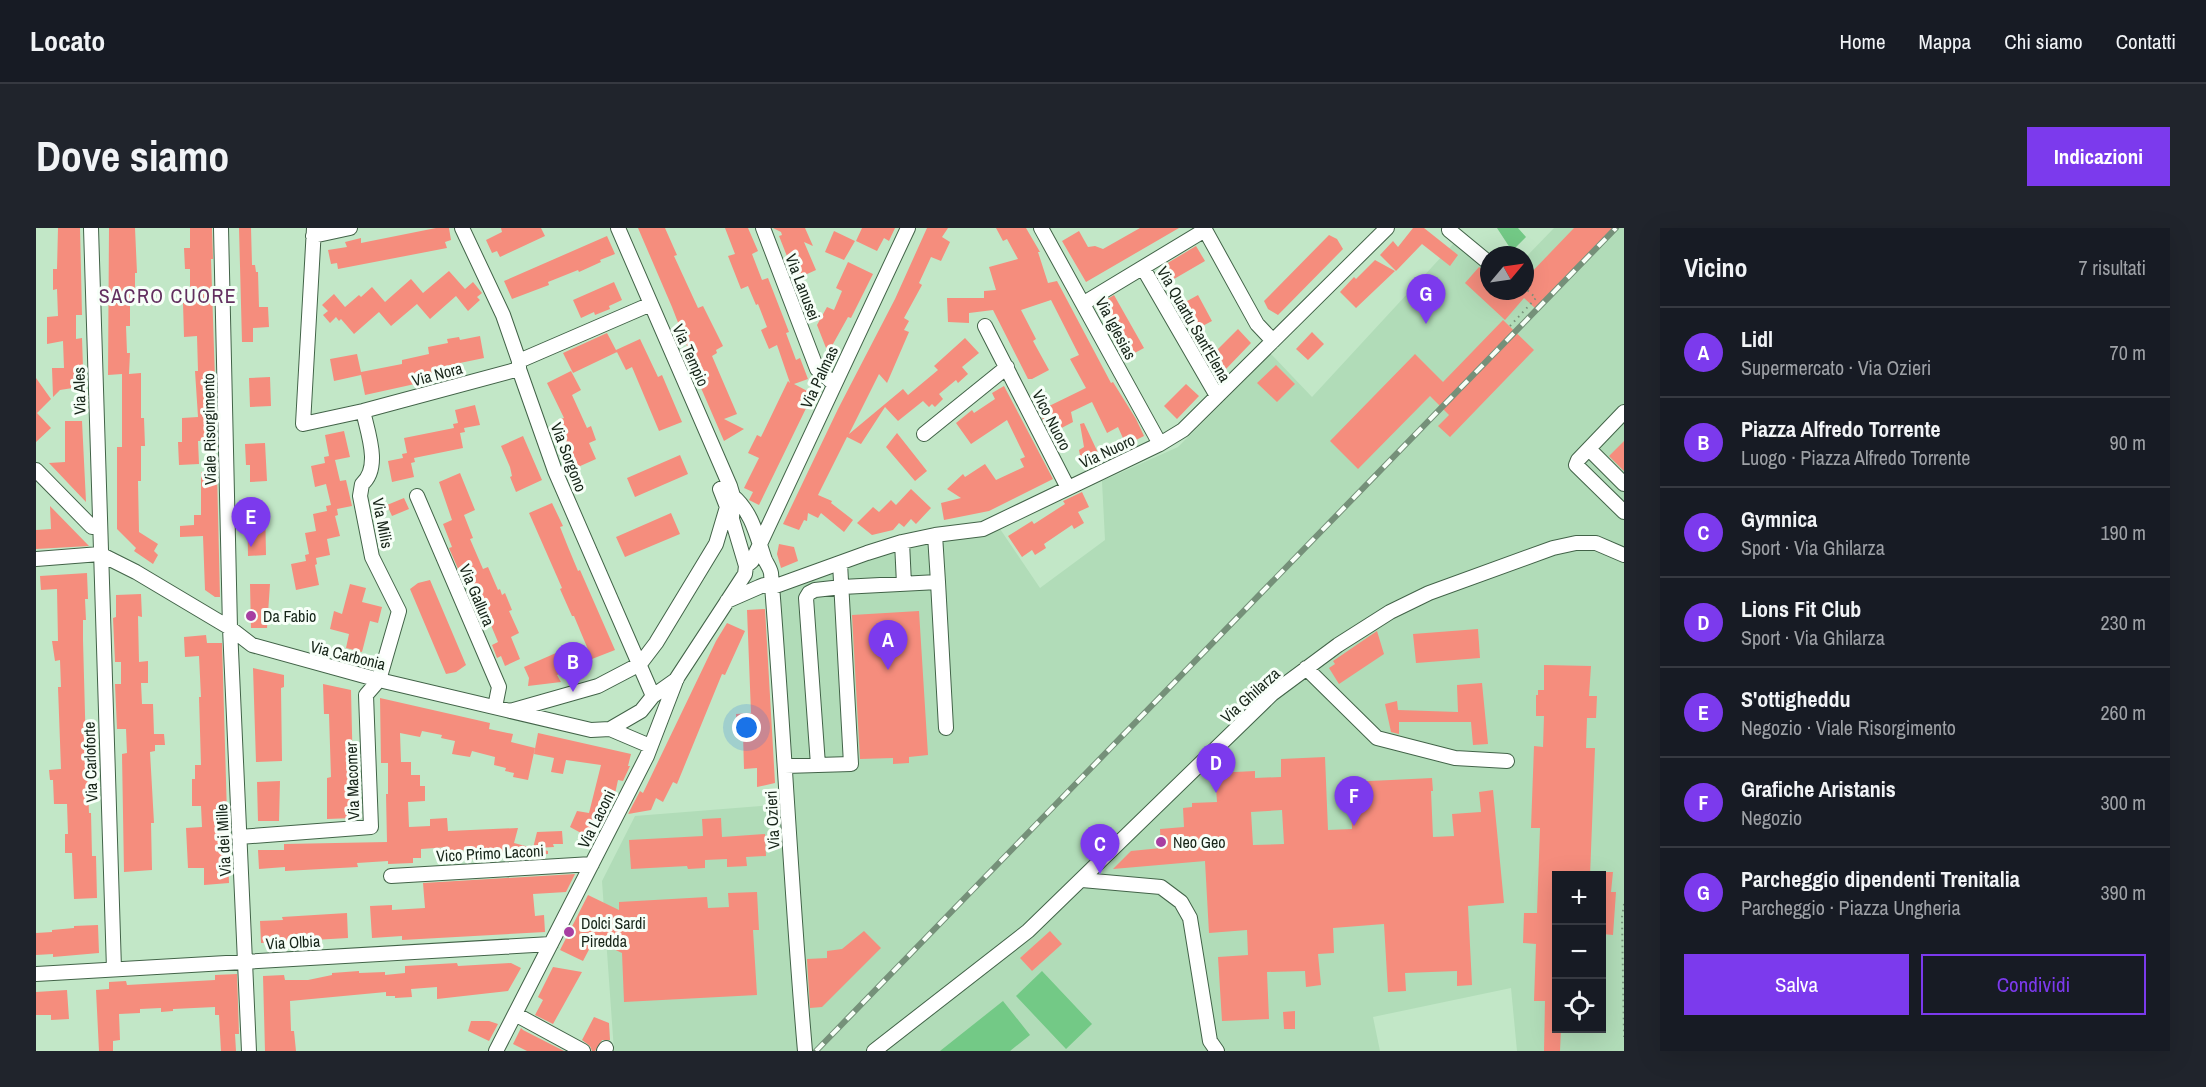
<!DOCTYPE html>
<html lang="it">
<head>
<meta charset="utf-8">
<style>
  :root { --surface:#171b24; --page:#20242c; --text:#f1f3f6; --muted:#9ea1a6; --line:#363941; --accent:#7c3aed }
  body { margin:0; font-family:"Archivo Narrow",sans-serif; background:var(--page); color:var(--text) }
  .controls { position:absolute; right:18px; bottom:18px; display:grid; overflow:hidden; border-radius:0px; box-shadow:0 6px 24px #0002 }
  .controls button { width:54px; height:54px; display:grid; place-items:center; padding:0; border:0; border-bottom:2px solid var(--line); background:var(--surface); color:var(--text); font:30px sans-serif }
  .compass { position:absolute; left:1444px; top:18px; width:54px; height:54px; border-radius:50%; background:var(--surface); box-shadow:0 6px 24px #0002; rotate:61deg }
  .you { position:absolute; left:711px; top:500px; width:21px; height:21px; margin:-15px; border:4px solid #fff; border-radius:50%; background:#1a73e8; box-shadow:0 0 0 9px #1a73e833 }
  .badge { display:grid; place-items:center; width:39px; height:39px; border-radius:50%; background:var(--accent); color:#fff; font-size:20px; font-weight:700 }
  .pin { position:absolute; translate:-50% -50px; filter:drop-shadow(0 2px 3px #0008) }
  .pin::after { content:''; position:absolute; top:32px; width:21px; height:18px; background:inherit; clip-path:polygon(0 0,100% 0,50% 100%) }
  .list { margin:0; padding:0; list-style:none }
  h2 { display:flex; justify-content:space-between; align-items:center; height:78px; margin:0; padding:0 24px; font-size:26px }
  h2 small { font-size:20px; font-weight:400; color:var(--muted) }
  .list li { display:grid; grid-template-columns:39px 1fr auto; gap:18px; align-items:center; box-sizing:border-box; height:90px; padding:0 24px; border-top:2px solid var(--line) }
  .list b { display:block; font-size:22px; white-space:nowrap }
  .list p { margin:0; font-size:20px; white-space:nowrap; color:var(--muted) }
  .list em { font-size:20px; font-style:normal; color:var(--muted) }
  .actions { display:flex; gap:12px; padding:18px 24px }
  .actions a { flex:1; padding:14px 0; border:2px solid var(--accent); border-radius:0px; text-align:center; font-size:21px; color:var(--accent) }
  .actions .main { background:var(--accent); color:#fff }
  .icon { flex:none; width:33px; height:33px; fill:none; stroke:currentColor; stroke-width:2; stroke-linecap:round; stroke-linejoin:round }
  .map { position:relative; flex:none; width:1588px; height:823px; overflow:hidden; border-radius:0px }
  header { display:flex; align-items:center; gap:36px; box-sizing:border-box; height:84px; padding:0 30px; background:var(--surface); border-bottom:2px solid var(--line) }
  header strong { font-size:28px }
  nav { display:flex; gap:33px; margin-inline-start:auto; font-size:21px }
  .intro { display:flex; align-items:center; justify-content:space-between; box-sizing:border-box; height:144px; padding:0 36px }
  h1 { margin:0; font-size:42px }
  .button { padding:15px 27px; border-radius:0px; background:var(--accent); color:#fff; font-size:21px; font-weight:700 }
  main { display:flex; gap:36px; padding:0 36px }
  aside { flex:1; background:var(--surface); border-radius:0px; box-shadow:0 6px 24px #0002 }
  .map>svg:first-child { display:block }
</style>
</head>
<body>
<header>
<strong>Locato</strong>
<nav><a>Home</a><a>Mappa</a><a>Chi siamo</a><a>Contatti</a></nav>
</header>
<div class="intro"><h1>Dove siamo</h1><a class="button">Indicazioni</a></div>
<main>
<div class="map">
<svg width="1588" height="823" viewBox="0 0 1588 823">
  <rect width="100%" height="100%" fill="#c2e7c7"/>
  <path fill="#b1dcb8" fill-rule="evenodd" d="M1518,0H1588V823H1481L1475,760L1337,789L1344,823H777L774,814L763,823H578L566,653L599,588L751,576L737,359L804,335L960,295L1004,360L1069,312L1066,253L1142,219L1235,126L1276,169L1420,13L1453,40V63H1489V30ZM1520,648H1566V800H1520Z"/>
  <path fill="#73c986" d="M1461,0H1482L1490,9L1476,23Z
    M1006,743L1056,796L1030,821L980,768Z
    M967,773L994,807L974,823H904Z"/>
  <path fill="#f58d7d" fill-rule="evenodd" d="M22,0H44L46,87H40V111L46,110L47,140H43V159L24,162L17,169L16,140H28L27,113L11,116V89L22,88L21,61L17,62V41H21Z
    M73,0H99L101,45H99V76H94V98H90L91,125H94L93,146L105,145V190H108L109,218H105V253H102L103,304L122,316L118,323L122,327L117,336L98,323L100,320L81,301V219H86V146L72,147Z
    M154,0H176L177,31H175L181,212L162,213L163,236L143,237L142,214H146V190L162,189L159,143H162L161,108L148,109L147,75H152V63H154V41H149L148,20H154Z
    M203,0H215L216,37H219L220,44H222L223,79H232L233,99L217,100V114H206Z
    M400,0H413L415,12L409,14L411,20L302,41L301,35L295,36L292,22L311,19L309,14L325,10V15Z
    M465,0H505L509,8L464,29L461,23L456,25L450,12L466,4Z
    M602,0H629L641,27L638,28L662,80L667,78L687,118L680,122L681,125L676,128L701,186L688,191L708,201L688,213L655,137L658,136L636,79Z
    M689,0H712L722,23L716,26L726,52L732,50L753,104L750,105L760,132L764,130L772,151L758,156L777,166L723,277L713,272L717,264L708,260L723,230L712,225L721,207L725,209L752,153L754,155L741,117L733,121L725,102L731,99L722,76L720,77L712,58L705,61L692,28L699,26Z
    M737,0H769L777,18L768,14L780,42L760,51L743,8L746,7L745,4Z
    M826,0H859L853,13L848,10L841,23L820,13Z
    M891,0H912L906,9L914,14L905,33L895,29L883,55L886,57L868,90L873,93L868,102L873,104L851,155L843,146L813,206L867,161L872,167L902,142L898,138L929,110L943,125L926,139L932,146L922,155L920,152L903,166L907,171L899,179L896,176L893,179L887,173L862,193L849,179L825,216L811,209L782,267L796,273L795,275L817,292L808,304L785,285L782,290L772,285L771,293L768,292L763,302L747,296L802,181L859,71Z
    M960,0H990L1004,24H1002L1012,55L1021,53L1075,155L1077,154L1100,191L1108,208L1090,217L1082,199L1071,205L1056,174L1035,184L1037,194L1014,206L1006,190L1012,187L1009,180L1050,160L1034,131L1043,127L1015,72L985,82L1000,111L997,113L1013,142L996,151H992L957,82L933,85V95L912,94L911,70H948V63L960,62L953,39L982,31L971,11L967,13Z
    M1104,0H1143L1050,54L1026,13L1043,3L1052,19L1059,18L1067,21Z
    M1377,0H1388L1422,27L1414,38L1386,16L1360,43L1344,27L1357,13L1362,19Z
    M1538,0H1578L1500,81L1488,70L1469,92L1429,55L1443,39L1453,46V63H1489V51Z
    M798,3L819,13L808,32L789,24Z
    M1293,7L1301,11L1307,21L1242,87L1232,81L1228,73Z
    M571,8L579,26L564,32L565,34L543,44L542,42L512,54L513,57L476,71L468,53Z
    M1160,18L1169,33L1138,51L1130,36Z
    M1339,32L1359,43L1320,80L1304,64L1318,49L1320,51Z
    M812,34L837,46L815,90L812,89L792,125L781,97L791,79L798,82L806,63L800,60Z
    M413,43L429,61L437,54L446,65L441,69L444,72L432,83L420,68L394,91L381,76L355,98L343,84L318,106L305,91L303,93L300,89L294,95L287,87L292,83L286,77L298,66L309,79L323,67L325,69L336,59L349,74L375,51L387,65Z
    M578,54L586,72L573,78L574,81L559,87L558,84L545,90L537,72Z
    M1078,67L1108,120L1093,128L1063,76Z
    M1162,67L1176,93L1159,102L1144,77Z
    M1467,92L1498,122L1414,209L1402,198L1413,187L1394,168L1322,241L1294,213L1379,126L1407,154Z
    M1202,101L1215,115L1190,141L1176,127Z
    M1276,104L1288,116L1272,132L1260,121Z
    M571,105L581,124L537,145L527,125Z
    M444,108L448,130L395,141L397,152L329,167L325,147L298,153L294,131L321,126L325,144L366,136V132L393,126L392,119L412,115L411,111L423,109L424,112Z
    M604,111L622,149L626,147L646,194L623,203L596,139L590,142L580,122Z
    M1240,137L1259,156L1241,174L1221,155Z
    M535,143L545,162L536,167L551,200L555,198L560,212L553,215L560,231L542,239L521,192L528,190L511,155Z
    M234,149L235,178L214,179L213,150Z
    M0,150L15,171L1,185L15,200L0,214Z
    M1150,156L1163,168L1141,191L1128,178Z
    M968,158L1017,251L953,283L908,292L905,275L925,270L911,261L927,246L929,249L949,236L960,252L988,239L984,231L989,229L971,192L935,216L920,195L936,182L938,185L959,171L956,165Z
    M439,177L444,197L428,200L429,204L424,205L427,220L378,230L379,234L375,235L378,249L356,254L352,233L367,230L366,226L371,225L368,210L418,200L417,196L422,195L419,182Z
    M29,193H46L50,274L13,235L29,234Z
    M1048,195L1064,229L1046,238L1043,222L1048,219L1044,196Z
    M308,203L314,229L299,232L304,253L310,252L316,278L301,281L302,287L299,288L304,308L291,311L294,327L280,330L281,336L279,337L283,357L260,362L255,336L270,333L269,327L273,326L269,305L280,303L277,286L291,283L290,278L295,277L290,256L279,259L275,238L289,235L288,229L293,228L289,207Z
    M861,205L891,243L879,253L850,219Z
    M487,208L506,252L480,264L474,249L476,248L474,239L465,218Z
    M1588,213V243L1573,228Z
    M229,215L231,253L214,254V237H210L209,216Z
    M644,227L652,246L599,269L591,250Z
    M165,244H181L184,369H179L169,362L167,308L144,309V298L158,297V287H165Z
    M424,245L439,282L428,287L437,310L434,311L447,341L452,339L462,362L464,361L466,367L469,365L476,382L473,383L483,405L475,409L484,431L469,438L465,428L461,430L456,417L462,414L434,347L426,350L413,320L416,319L407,296L416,292L403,254Z
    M875,261L895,280L880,296L875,291L868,299L863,295L857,302L836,307L821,295L837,279L843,284L855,272L860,277Z
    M1046,264L1053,279L1042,284L1048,295L1038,301L1036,297L1008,316L1010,320L999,327L996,322L986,329L972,308L996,293L998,296L1029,276L1027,273Z
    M368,270L373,281L356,288L351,277Z
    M211,275H229L230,327L212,328Z
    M516,275L527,298L524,299L532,319L542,343L544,342L579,422L556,431L538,388H536L524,361L526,360L493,285Z
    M14,278L53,318L0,321V302L15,301Z
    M635,285L644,306L589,329L580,309Z
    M743,316L758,319L762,333L745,340L741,326Z
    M51,345L52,371H49L50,392H47V412L50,523L54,522V539H51L53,585H55L56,628H60L61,670L38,671L36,625H29V606H32L31,576H18L17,552H14L13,542L25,541L22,459H25L24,432L19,433L16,413H22L21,361L5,362L4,348Z
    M394,352L430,437L420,444L410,446L374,361L382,355Z
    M214,356H234L231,400H215Z
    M314,356L330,360L326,374L346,379L342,395L334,393L326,424L310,420L313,406L294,401L298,383L306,386Z
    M105,366L106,389L102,388L103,434L112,433V455H105L106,476H117L118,506H128L129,517H119V523L114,524L118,595H115L116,642L88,644L86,526L91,525L90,501H81L79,456H85V434H79L77,390L80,389V367Z
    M729,381L739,555L721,559V540L708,541L707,506H701L700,486L715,485L711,382Z
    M883,383L892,527L873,529V535L857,536V530L824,531L816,387Z
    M691,395L709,403L689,447L686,446L641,556L637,554L627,574L620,570L615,582L592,586L604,563L607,565L680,413Z
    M1442,401L1444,430L1380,435L1377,406Z
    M1341,403L1348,426L1303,456L1293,440L1299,436L1297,433Z
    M170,407L171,415H186L193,655L168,657V640H152L150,600L166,599L165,578H156V551H159V537H165L163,469H165L163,428L149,429L148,409Z
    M520,425L528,444L521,447L525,454L492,458L493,450L488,439Z
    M1508,437L1555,438L1553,468H1561L1560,490H1551L1550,520H1559L1554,648H1521V801H1525L1524,823H1508L1509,773H1498L1500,716L1487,715L1488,685H1501L1504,600H1495L1498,518L1507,519L1508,488H1500V467H1502V462H1508Z
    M217,440L248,447V459L245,460L246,533L220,534Z
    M1446,455L1452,516L1437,517L1435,494H1363V506L1355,504L1349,476L1361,473L1362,482L1422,484L1421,457Z
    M287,456L315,462L318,590L291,591V550L295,549L293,486H288Z
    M344,470L454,495L453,501L477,506L475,514L499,520L492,552L477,549L478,545L469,543L470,540L458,537L459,529L436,523L434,529L416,526L419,513L405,510L406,507L386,503L384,509L364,505L365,534H375V547H384V558H389V573L372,574L373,599L394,598V591L411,590L412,603L482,600L478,615L497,620L501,604L526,603L527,616H517L518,619L500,620L512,623V626L434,631L433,622L413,623V619L385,621V630H377V635L352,636V633L321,635L322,639L249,643V639L223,641L222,622H248V616L351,614L350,566H352V535H345Z
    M502,505L595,526L592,538H594L587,553L582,552L577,575L556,611L534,599L541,583L553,585L565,537L530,532L527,546L515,544L518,530L498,526Z
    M1289,529L1292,602L1316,601L1314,554L1396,550L1397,563H1395L1397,609L1418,608L1416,586L1445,584L1443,564L1457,562L1468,675L1432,678L1436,757L1421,758V743L1369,745L1370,763L1352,764L1348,696L1297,700L1298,725L1282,726L1285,757L1270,759L1269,743L1231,744L1233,791L1186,793L1182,729L1212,727L1211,702L1173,705L1169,633L1077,641L1095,623L1125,620L1124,601L1148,599L1147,580L1156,579V575L1181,574L1179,545L1219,543V550L1245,549V531ZM1246,582L1248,616L1217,617L1215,584Z
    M244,553L243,593H222L221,554Z
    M685,590L686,609L729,606L730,628L710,629L711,638L691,639V631L669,632V640L652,641L651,638L595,641L593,612L667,608L666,591Z
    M1566,644H1577L1575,664H1580L1577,707L1566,706Z
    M539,646L530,664L497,666L499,688L508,687L509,704L366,712V708L336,710L334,678L356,677V682L389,680L387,655Z
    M721,664L723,702H717L721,767L588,774L586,725L558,712L547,733L524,722L552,667L583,682V674L671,669L672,680L693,679L692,665Z
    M311,685L312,710L225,715L224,693L247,692L246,689Z
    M62,697L63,725L17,729V726L0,727V705L16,704V702L38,700V698Z
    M828,703L845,720L786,779L774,780L771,731L791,730V723L806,721Z
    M1014,703L1026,716L996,743L984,730Z
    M421,735L422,738L475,735L485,740L472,763L401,771V759L375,761L376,769L359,770V768H350V764L254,773L255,803H258L260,823H229L227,748L248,747L249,752H272L296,747V745L323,743V745L349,744V747L369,745V738Z
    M517,739L546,744L517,796L499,787L507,772L502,769Z
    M201,746L203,806H199L200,823H185L183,787H179V779L137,781V783L125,784V780L104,781V785L83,786L84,812L77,813V823H63L60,762L73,761V754L90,753L91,757L179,752V747Z
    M31,762L33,791L15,792V787H0V764Z
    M1259,783V801H1248L1247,784Z
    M558,789L573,795L574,812H566L559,823H556L554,818L546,812Z
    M435,793H453L462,796L453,813L432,803Z
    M485,800L487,802L528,823H491L477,816Z"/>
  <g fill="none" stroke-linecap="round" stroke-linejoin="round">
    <g stroke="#426348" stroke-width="16">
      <path id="minor" d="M55,0L78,741
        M185,0L194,400L213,823
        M278,0L267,196L327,183L483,141
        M426,0L467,87L483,133V141L519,243L617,468
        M582,0L694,258L697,268L696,291L710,338
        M727,0L781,141L798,156
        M1005,0L1124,216
        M1168,0L1221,96L1237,113
        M1413,2L1453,35
        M277,8L314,0
        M1107,40L1181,168
        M1048,75L1169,2
        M949,98L1032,260
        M483,133L615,76
        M1588,184L1542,232L1540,237L1588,284
        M888,206L971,139
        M1553,221L1588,256
        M0,242L56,299H63
        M381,268L463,459L459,479
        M697,268C716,284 721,309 729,332C731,336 734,340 735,345C748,504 755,664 769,823
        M899,307L902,354
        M866,314L868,356
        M64,326L100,344L194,400L216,417L343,452L555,502L574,501L605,483L617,468L641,451
        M0,331L64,326
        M737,359L831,325L866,314L899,307L947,301L1124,216L1147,202L1351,0
        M691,373L723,359L728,357L737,359
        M1270,440L1341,510L1419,530L1471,533
        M474,483L562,458L604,436L620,415L680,316L691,279L684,261L694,258
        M574,501L614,518
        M782,537L770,370L773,365L779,362L806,359L902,354L910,500
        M749,538L815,536L804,335
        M203,609L335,599L330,467L343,452L363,383L336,329L324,268L326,256C345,240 332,205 327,183
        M355,648L556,636
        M1046,652L1125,659L1145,674L1154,690L1174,813L1181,823
        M0,746L515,716
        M479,786L547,823
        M460,823L611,528L641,450L709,346L710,338L716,333L872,0
        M568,823L570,820
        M838,823L992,703L1236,466L1302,417L1354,384L1393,365L1517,320L1540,315H1560L1588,327"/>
    </g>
    <path stroke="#78947c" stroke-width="2" stroke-dasharray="1.5 4.5" stroke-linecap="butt" d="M1474,98L1500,70L1489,60
      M1588,676L1586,689L1588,809"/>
    <use href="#minor" stroke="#fff" stroke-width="14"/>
    <g stroke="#759079" stroke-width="6">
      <path id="rail" d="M780,823L1580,0"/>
    </g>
    <use href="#rail" stroke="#f7fff8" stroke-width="4" stroke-dasharray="11" stroke-linecap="butt"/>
  </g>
  <g fill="#a73fa2" stroke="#f7fff8" stroke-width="2">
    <circle cx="215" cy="388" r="6"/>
    <circle cx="1125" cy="614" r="6"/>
    <circle cx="533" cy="704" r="6"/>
  </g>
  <g text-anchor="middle" stroke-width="6" stroke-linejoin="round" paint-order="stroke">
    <g font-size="16" fill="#172519" stroke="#f7fff8">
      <text transform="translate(767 59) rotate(69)" y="6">Via Lanusei</text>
      <text transform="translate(1158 96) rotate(60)" y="6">Via Quartu Sant'Elena</text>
      <text transform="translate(1080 100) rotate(62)" y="6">Via Iglesias</text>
      <text transform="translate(655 127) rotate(66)" y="6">Via Tempio</text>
      <text transform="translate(401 146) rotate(-15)" y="6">Via Nora</text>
      <text transform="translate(783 149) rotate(-65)" y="6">Via Palmas</text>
      <text transform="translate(43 163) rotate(-91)" y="6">Via Ales</text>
      <text transform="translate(1016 192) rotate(63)" y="6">Vico Nuoro</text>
      <text transform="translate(173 201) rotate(-91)" y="6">Viale Risorgimento</text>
      <text transform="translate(1071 223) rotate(-25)" y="6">Via Nuoro</text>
      <text transform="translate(533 229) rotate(69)" y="6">Via Sorgono</text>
      <text transform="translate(347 295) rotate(79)" y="6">Via Milis</text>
      <text transform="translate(441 367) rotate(67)" y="6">Via Gallura</text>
      <text transform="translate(312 427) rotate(14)" y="6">Via Carbonia</text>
      <text transform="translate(1214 467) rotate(-42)" y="6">Via Ghilarza</text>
      <text transform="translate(54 534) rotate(-92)" y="6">Via Carloforte</text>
      <text transform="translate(316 553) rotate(-92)" y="6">Via Macomer</text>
      <text transform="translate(560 591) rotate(-63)" y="6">Via Laconi</text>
      <text transform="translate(736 592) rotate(-93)" y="6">Via Ozieri</text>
      <text transform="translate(187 612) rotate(-93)" y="6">Via dei Mille</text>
      <text transform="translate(454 625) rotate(-3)" y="6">Vico Primo Laconi</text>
      <text transform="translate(257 714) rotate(-3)" y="6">Via Olbia</text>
    </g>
    <g font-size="16" fill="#172519" stroke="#f7fff8" text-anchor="start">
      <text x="227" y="394">Da Fabio</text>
      <text x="1137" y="620">Neo Geo</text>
      <text x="545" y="701">Dolci Sardi<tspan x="545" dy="18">Piredda</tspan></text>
    </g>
    <g font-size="20" letter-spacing="1.5" fill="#622f5f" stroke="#f7fff8">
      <text x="132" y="75">SACRO CUORE</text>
    </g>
  </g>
</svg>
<div class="controls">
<button>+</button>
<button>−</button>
<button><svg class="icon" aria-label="locate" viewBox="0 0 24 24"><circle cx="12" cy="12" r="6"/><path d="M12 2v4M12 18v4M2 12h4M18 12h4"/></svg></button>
</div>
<svg class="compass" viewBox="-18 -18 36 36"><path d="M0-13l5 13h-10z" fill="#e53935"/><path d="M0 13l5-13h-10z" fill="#9ea1a6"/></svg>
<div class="you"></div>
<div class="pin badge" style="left:852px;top:442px">A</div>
<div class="pin badge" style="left:537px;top:464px">B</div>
<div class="pin badge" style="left:1064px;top:646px">C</div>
<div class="pin badge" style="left:1180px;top:565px">D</div>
<div class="pin badge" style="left:215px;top:319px">E</div>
<div class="pin badge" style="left:1318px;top:598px">F</div>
<div class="pin badge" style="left:1390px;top:96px">G</div>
</div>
<aside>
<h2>Vicino<small>7 risultati</small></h2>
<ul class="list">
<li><span class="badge">A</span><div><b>Lidl</b><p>Supermercato · Via Ozieri</p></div><em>70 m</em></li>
<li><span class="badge">B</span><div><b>Piazza Alfredo Torrente</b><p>Luogo · Piazza Alfredo Torrente</p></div><em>90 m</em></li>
<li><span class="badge">C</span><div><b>Gymnica</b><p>Sport · Via Ghilarza</p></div><em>190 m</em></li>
<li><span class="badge">D</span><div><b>Lions Fit Club</b><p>Sport · Via Ghilarza</p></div><em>230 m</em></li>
<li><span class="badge">E</span><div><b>S'ottigheddu</b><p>Negozio · Viale Risorgimento</p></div><em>260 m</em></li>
<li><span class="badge">F</span><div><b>Grafiche Aristanis</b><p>Negozio</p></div><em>300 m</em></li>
<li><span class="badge">G</span><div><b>Parcheggio dipendenti Trenitalia</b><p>Parcheggio · Piazza Ungheria</p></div><em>390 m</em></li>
</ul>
<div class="actions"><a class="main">Salva</a><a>Condividi</a></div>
</aside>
</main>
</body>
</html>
